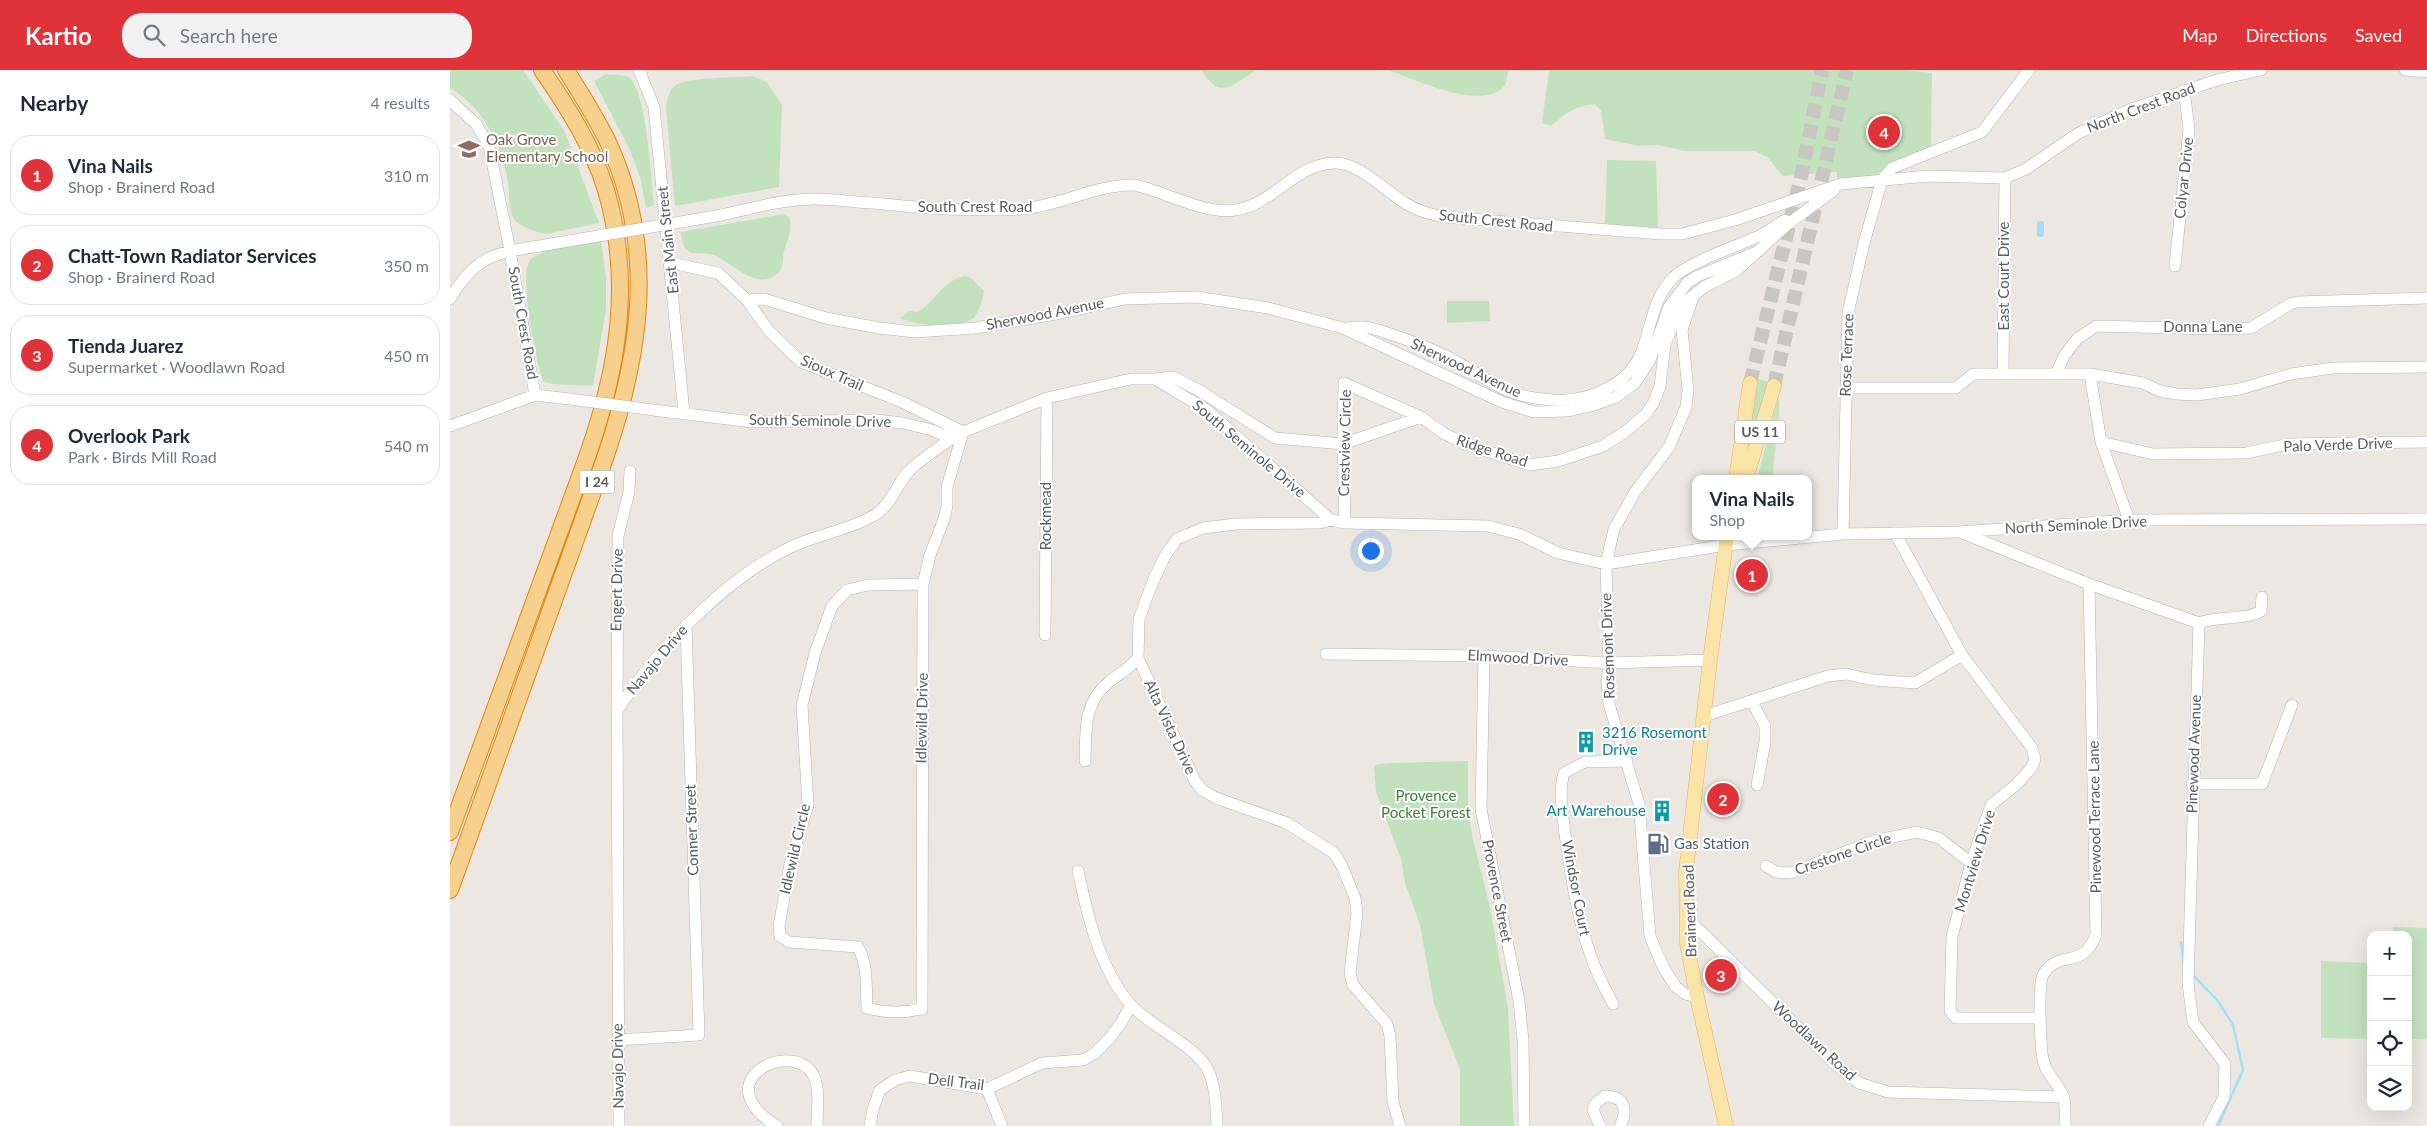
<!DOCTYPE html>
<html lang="en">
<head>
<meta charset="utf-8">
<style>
  :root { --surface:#fff; --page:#f2f2f3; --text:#1f2937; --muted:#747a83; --line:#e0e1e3; --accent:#df3339 }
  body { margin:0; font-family:Lato,sans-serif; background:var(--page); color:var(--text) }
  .controls { position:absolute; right:15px; bottom:15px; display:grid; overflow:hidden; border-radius:10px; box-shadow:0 5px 20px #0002 }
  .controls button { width:45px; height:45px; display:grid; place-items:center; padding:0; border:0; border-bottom:1px solid var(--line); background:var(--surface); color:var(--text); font:25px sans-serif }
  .you { position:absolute; left:920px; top:480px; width:18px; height:18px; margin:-12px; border:4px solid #fff; border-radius:50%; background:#1a73e8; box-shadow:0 0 0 8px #1a73e833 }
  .badge { display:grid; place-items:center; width:32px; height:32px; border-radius:50%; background:var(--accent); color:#fff; font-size:16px; font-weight:700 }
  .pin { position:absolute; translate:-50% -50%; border:2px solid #fff; box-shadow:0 1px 5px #0006 }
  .popup { position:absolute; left:1242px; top:405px; width:120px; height:65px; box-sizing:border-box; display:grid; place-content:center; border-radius:10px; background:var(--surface); filter:drop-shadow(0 1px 4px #0005); font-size:16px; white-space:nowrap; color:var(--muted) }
  .popup b { font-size:19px; color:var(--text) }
  .popup::after { content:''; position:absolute; left:50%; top:100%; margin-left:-10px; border:10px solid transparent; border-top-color:var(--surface) }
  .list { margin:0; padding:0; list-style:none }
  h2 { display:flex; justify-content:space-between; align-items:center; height:65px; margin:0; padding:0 20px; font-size:21px }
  h2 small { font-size:16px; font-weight:400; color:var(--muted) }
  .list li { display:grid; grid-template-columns:32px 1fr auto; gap:15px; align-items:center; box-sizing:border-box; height:80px; margin:0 10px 10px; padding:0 10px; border:1px solid var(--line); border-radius:20px }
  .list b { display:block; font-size:19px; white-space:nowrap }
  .list p { margin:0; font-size:16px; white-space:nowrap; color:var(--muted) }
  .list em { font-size:16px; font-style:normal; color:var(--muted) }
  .icon { flex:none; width:28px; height:28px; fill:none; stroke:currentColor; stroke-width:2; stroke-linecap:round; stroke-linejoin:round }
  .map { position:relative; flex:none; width:1977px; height:1056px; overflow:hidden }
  header { display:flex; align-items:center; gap:30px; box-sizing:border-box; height:70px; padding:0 25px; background:var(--accent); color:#fff }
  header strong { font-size:24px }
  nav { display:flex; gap:28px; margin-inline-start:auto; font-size:18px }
  .search { width:350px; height:45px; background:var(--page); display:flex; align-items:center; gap:12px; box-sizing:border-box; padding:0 18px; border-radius:20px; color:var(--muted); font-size:19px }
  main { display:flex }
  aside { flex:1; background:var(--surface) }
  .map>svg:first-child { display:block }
</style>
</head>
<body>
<header>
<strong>Kartio</strong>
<div class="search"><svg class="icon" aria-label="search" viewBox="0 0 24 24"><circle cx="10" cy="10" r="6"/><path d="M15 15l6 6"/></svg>Search here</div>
<nav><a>Map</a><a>Directions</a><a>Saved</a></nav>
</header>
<main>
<aside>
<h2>Nearby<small>4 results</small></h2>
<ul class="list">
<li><span class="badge">1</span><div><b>Vina Nails</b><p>Shop · Brainerd Road</p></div><em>310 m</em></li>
<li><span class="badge">2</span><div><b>Chatt-Town Radiator Services</b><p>Shop · Brainerd Road</p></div><em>350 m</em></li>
<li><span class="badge">3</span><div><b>Tienda Juarez</b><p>Supermarket · Woodlawn Road</p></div><em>450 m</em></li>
<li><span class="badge">4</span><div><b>Overlook Park</b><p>Park · Birds Mill Road</p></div><em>540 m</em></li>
</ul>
</aside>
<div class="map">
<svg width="1977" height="1056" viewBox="0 0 1977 1056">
  <rect width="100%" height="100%" fill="#ece8e1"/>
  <path fill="#c2e2be" d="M0,0H73L115,62L149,153L96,164C87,162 70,157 65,150C57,140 60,124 58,112C52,74 34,39 0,18Z
    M752,0H806C784,14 769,32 752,0Z
    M938,0H1059C1057,4 1057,11 1055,15C1034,43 964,9 938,0Z
    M1099,0H1455L1482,3L1481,77L1436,98L1426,105L1387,111V102L1333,106L1317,87L1304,81H1234L1209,75L1189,76L1155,69L1151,41L1145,34C1126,35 1115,44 1101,56L1092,53Z
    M156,4C164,5 176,3 182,10C198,34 200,104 204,135L196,138L191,110L179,78L144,11Z
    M302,6L317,12L332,35L329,117L225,136L216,38C217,30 219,19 227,14C239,8 287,7 302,6Z
    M1157,90L1206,91L1208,158L1155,154Z
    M334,144L339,147C343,161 338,168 334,181C332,190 335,199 326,205C305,220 283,193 264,185C256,182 244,186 237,180C232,176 232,168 230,162Z
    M151,170L156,207V240L143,316L102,314L93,311C86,292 68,204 80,190C90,178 135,173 151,170Z
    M515,206L521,208L534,221L531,235L524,248C502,260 473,256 450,249L459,241L468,242C486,231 493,210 515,206Z
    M997,231H1039L1040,251L997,253Z
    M1307,309L1317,311L1313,336L1299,372L1302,328Z
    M1328,328C1333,336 1322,392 1323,409H1307Z
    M1018,691V736L1022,765L1040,837L1058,938L1064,1056H1010V999L984,934L970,855L955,813L951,789L926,722L924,695L938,693Z
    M1943,857L1977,858V969H1958V865H1942Z
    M1871,891L1921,893V969L1871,968Z"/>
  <path fill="#a2defa" d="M1590,151L1594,152V166L1590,167L1587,166V152Z"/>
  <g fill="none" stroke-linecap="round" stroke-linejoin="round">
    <path stroke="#a2defa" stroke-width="2.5" d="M1731,872L1734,895
      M1743,905L1768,931L1783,955L1793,1000L1768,1056"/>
    <path stroke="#c7c6c1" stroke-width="14" stroke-dasharray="14 7" stroke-linecap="butt" d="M1300,313L1351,107L1372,0
      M1324,316L1397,0"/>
    <g stroke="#b2b4b8" stroke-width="12">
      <path id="minor" d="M189,0L204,37L234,343
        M1955,0L1977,2
        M0,30L26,54L39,76L60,181L85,325
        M272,145C302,138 334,129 366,129C384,129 404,132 422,133C472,138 521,142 571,139C609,136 646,115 682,115C690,115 700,120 708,122C731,130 761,144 785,140C823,135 844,95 883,93C908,91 935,121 955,133C967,141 981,144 994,147L1211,164H1232L1285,150L1391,114L1478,106L1555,108L1576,99L1627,64L1679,40L1767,10L1811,0
        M221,193L268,203L297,230L319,261L351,292L452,332L513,362
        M1725,196L1739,59L1734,20
        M1243,227L1232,260L1238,320L1236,337L1219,377L1185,422L1164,459L1156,494L1159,593L1157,611L1159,634L1189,734L1200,866L1213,897L1226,917L1235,924L1247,927
        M0,229C28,181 50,183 101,174
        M297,230L314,229L376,248L429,258L465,262L526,258L606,244L675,229L746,227L818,238L893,258L1052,332L1084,342L1118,341L1141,336L1166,327L1185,313L1200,290L1219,237L1238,212L1248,206L1309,181
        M895,258C901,258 908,256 914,257C929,258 985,280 1000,288C1027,302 1052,324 1085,328C1094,329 1105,331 1115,330C1146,328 1179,313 1191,283C1202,257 1202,228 1224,207C1242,191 1285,177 1309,166C1318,162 1326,155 1335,150
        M1553,303L1555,108
        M1606,304L1614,286L1627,269L1646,256L1763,259L1801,258L1840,234L1847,232L1977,228
        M1640,304L1651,372L1679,450
        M705,309L723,307L750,321L825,368L893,374L971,347L993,363L1018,375L1080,395L1108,391L1153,376L1175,362L1196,344L1204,332L1210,316L1215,275L1229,237L1254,217L1287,200L1338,154L1384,120
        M1396,318H1506L1523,304H1640L1693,313L1710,321L1726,324L1747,325L1790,319L1841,304L1883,298L1977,297
        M211,341L303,352L426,350L453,353L482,360L493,365L513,362L597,328L681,309H705L757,340L881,450L895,453L1038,456L1069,464L1108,483L1156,494L1276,475L1393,464L1508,462L1679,450L1977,449
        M0,356L85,325L120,329
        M1651,372L1703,384L1796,383L1839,374L1977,372
        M881,450L870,453L786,454L753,458L727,469L715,486L703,511L689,549L688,588L745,711L752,720L766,728L837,753L884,783L892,796L905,828L907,843L900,903L903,915L937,954L940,966L943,1032L950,1056
        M895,453L893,374L894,313L971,347
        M1445,463L1512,585L1582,678L1585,689L1582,697L1567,714L1541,735L1521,793L1502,867L1500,941L1506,948H1590
        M1512,463L1639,514L1749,553L1738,913L1743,952L1775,994L1774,1027L1759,1056
        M1393,464L1398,243L1414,173L1432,110L1442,98L1532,62L1579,0
        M473,514L418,515L397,520L382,536L365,583L352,635L358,735L340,794L329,856L330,866L339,872L408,877C418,895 416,918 417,938C435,943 454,943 472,939L473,514L480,485L494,449L497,436V417L513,362
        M1749,553C1768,545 1794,551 1811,541L1812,527
        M595,565L597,328
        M876,584L1034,586L1159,593L1260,590
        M1034,586L1031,739L1069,931L1073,970L1074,1056
        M1302,632L1315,656V672L1307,715
        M167,640L168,466L179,422L180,401
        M1254,646L1378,606L1396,604L1423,610L1465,613L1512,585
        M635,691C636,661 633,633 659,612C669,604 680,598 688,588
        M1742,714H1812L1842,635
        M1316,796L1326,802L1341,803L1423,771L1467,762L1489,768L1521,793
        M628,801C638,847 649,897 680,934C699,956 747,976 758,1000C766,1017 766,1037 767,1056
        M1237,848L1385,994L1409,1013L1438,1022L1614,1027
        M1163,934C1156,920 1147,905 1142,889C1127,849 1121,806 1115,764C1113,744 1108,723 1114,703L1135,692L1177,691
        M167,970L249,965L236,555
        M537,1019L552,1056
        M169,1056L167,641C205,581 277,507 341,477C366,465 395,461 419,448C443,437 444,416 460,400C475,386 492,375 509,364
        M327,1056C255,1012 339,969 362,1003C371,1017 367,1040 367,1056
        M420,1056L423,1039L430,1020L445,1010L460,1006L537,1019L592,993L633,990L645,983L659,969L671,953L681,935
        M1150,1056L1143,1040L1146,1033L1155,1026C1175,1026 1178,1041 1170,1056
        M1615,1056C1615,1047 1616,1034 1613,1026C1608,1014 1597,1004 1594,993C1590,981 1588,914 1593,905C1608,878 1634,901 1646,864L1639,514"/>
    </g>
    <g stroke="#e9b25c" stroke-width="15">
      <path id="major" d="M1286,409L1300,313
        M1296,409L1324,316
        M1276,1056L1247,927L1237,873L1236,802L1260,590L1277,466"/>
    </g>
    <g stroke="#e1860c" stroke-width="18">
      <path id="highway" d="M0,762L137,387C168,299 183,212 156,120C143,77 117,36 92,0
        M0,820L154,391C191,284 207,179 158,72C146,47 131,24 116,0"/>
    </g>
    <use href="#minor" stroke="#fff" stroke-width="11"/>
    <use href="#major" stroke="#fae4a7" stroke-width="14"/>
    <use href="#highway" stroke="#f7d08d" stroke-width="16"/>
    <g stroke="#b2b4b8" stroke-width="12" stroke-linecap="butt">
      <path id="minor-bridge" d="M101,174L272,145
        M120,329L211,341"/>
    </g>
    <use href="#minor-bridge" stroke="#fff" stroke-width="11"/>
  </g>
  <defs>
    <g id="school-bare" transform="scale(1.725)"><path d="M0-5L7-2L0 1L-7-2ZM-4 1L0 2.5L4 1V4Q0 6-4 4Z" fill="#8d6e63" stroke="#fff" stroke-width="2.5" paint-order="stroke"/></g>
    <g id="building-bare" transform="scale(1.725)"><path d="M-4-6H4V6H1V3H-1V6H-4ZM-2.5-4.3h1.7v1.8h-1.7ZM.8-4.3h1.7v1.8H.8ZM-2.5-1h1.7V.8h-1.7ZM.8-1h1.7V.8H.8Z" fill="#0f9aa8" stroke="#fff" stroke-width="2.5" paint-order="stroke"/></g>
    <g id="fuel-bare" transform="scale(1.725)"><path d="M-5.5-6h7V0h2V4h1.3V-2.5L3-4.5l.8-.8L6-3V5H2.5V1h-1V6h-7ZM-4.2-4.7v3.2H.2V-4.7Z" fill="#5c6f8a" stroke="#fff" stroke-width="2.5" paint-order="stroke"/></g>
  </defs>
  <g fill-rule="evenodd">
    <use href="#school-bare" x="19" y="79"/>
    <use href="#building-bare" x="1136" y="672"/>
    <use href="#building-bare" x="1212" y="741"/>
    <use href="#fuel-bare" x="1208" y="774"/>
  </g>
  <g text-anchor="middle" stroke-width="4" stroke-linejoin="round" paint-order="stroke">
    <g fill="#fff" stroke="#8b8e90" stroke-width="1">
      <rect x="1285" y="350.5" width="50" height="23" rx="4"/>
      <rect x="129.5" y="400.5" width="35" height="23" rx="4"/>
    </g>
    <g font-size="14" font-weight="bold" fill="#595e61">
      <text x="1310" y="367">US 11</text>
      <text x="147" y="417">I 24</text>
    </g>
    <g font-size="15" fill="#595e61" stroke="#fff">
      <text transform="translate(1691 38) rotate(-21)" y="5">North Crest Road</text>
      <text transform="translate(1734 108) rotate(-84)" y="5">Colyar Drive</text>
      <text x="525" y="142">South Crest Road</text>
      <text transform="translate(1046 151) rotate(6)" y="5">South Crest Road</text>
      <text transform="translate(218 170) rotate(-96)" y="5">East Main Street</text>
      <text transform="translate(1554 206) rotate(-90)" y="5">East Court Drive</text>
      <text transform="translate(595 244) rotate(-11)" y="5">Sherwood Avenue</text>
      <text transform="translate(73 253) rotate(80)" y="5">South Crest Road</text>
      <text x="1753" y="262">Donna Lane</text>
      <text transform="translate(1397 285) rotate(-88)" y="5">Rose Terrace</text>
      <text transform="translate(1016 298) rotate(25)" y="5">Sherwood Avenue</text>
      <text transform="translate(382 303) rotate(24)" y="5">Sioux Trail</text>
      <text transform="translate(370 351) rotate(1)" y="5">South Seminole Drive</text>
      <text transform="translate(895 373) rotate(-89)" y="5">Crestview Circle</text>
      <text transform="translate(1888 375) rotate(-2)" y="5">Palo Verde Drive</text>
      <text transform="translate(799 379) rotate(40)" y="5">South Seminole Drive</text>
      <text transform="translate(1042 381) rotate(18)" y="5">Ridge Road</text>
      <text transform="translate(596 446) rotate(-90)" y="5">Rockmead</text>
      <text transform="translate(1626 455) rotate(-3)" y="5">North Seminole Drive</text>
      <text transform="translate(167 520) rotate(-89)" y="5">Engert Drive</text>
      <text transform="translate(1158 576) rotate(-92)" y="5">Rosemont Drive</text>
      <text transform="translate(1068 588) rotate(3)" y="5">Elmwood Drive</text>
      <text transform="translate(207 590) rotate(-50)" y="5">Navajo Drive</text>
      <text transform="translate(472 648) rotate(-89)" y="5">Idlewild Drive</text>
      <text transform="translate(720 657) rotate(65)" y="5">Alta Vista Drive</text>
      <text transform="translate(1744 684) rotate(-88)" y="5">Pinewood Avenue</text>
      <text transform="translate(1645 747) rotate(-91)" y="5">Pinewood Terrace Lane</text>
      <text transform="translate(242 760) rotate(-92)" y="5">Conner Street</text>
      <text transform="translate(345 779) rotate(-77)" y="5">Idlewild Circle</text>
      <text transform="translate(1393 784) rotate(-19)" y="5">Crestone Circle</text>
      <text transform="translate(1525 791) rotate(-73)" y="5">Montview Drive</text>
      <text transform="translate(1126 818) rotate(79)" y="5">Windsor Court</text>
      <text transform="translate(1047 821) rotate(79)" y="5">Provence Street</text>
      <text transform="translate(1240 841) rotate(-92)" y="5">Brainerd Road</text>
      <text transform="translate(1364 971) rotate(43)" y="5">Woodlawn Road</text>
      <text transform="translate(168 996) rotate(-91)" y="5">Navajo Drive</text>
      <text transform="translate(506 1012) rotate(7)" y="5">Dell Trail</text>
    </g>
    <g font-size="15" fill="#785e54" stroke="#fff" text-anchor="start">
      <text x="36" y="75">Oak Grove<tspan x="36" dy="17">Elementary School</tspan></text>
    </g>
    <g font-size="15" fill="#0d838f" stroke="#fff" text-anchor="start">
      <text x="1152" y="668">3216 Rosemont<tspan x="1152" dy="17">Drive</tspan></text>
      <text x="1196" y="746" text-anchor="end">Art Warehouse</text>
    </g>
    <g font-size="15" fill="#3d8139" stroke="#fff">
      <text x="976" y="731">Provence<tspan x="976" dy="17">Pocket Forest</tspan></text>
    </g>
    <g font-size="15" fill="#4e5e75" stroke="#fff" text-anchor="start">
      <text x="1224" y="779">Gas Station</text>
    </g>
  </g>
</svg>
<div class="controls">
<button>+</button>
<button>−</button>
<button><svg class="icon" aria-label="locate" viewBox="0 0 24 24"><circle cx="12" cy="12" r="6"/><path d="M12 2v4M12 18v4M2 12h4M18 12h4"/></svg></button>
<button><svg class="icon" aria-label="layers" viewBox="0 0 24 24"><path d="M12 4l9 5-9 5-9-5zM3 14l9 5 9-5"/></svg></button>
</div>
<div class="you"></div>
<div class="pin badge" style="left:1302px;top:505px">1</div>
<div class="popup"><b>Vina Nails</b>Shop</div>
<div class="pin badge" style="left:1273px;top:729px">2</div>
<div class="pin badge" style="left:1271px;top:905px">3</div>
<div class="pin badge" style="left:1434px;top:62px">4</div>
</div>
</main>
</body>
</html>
